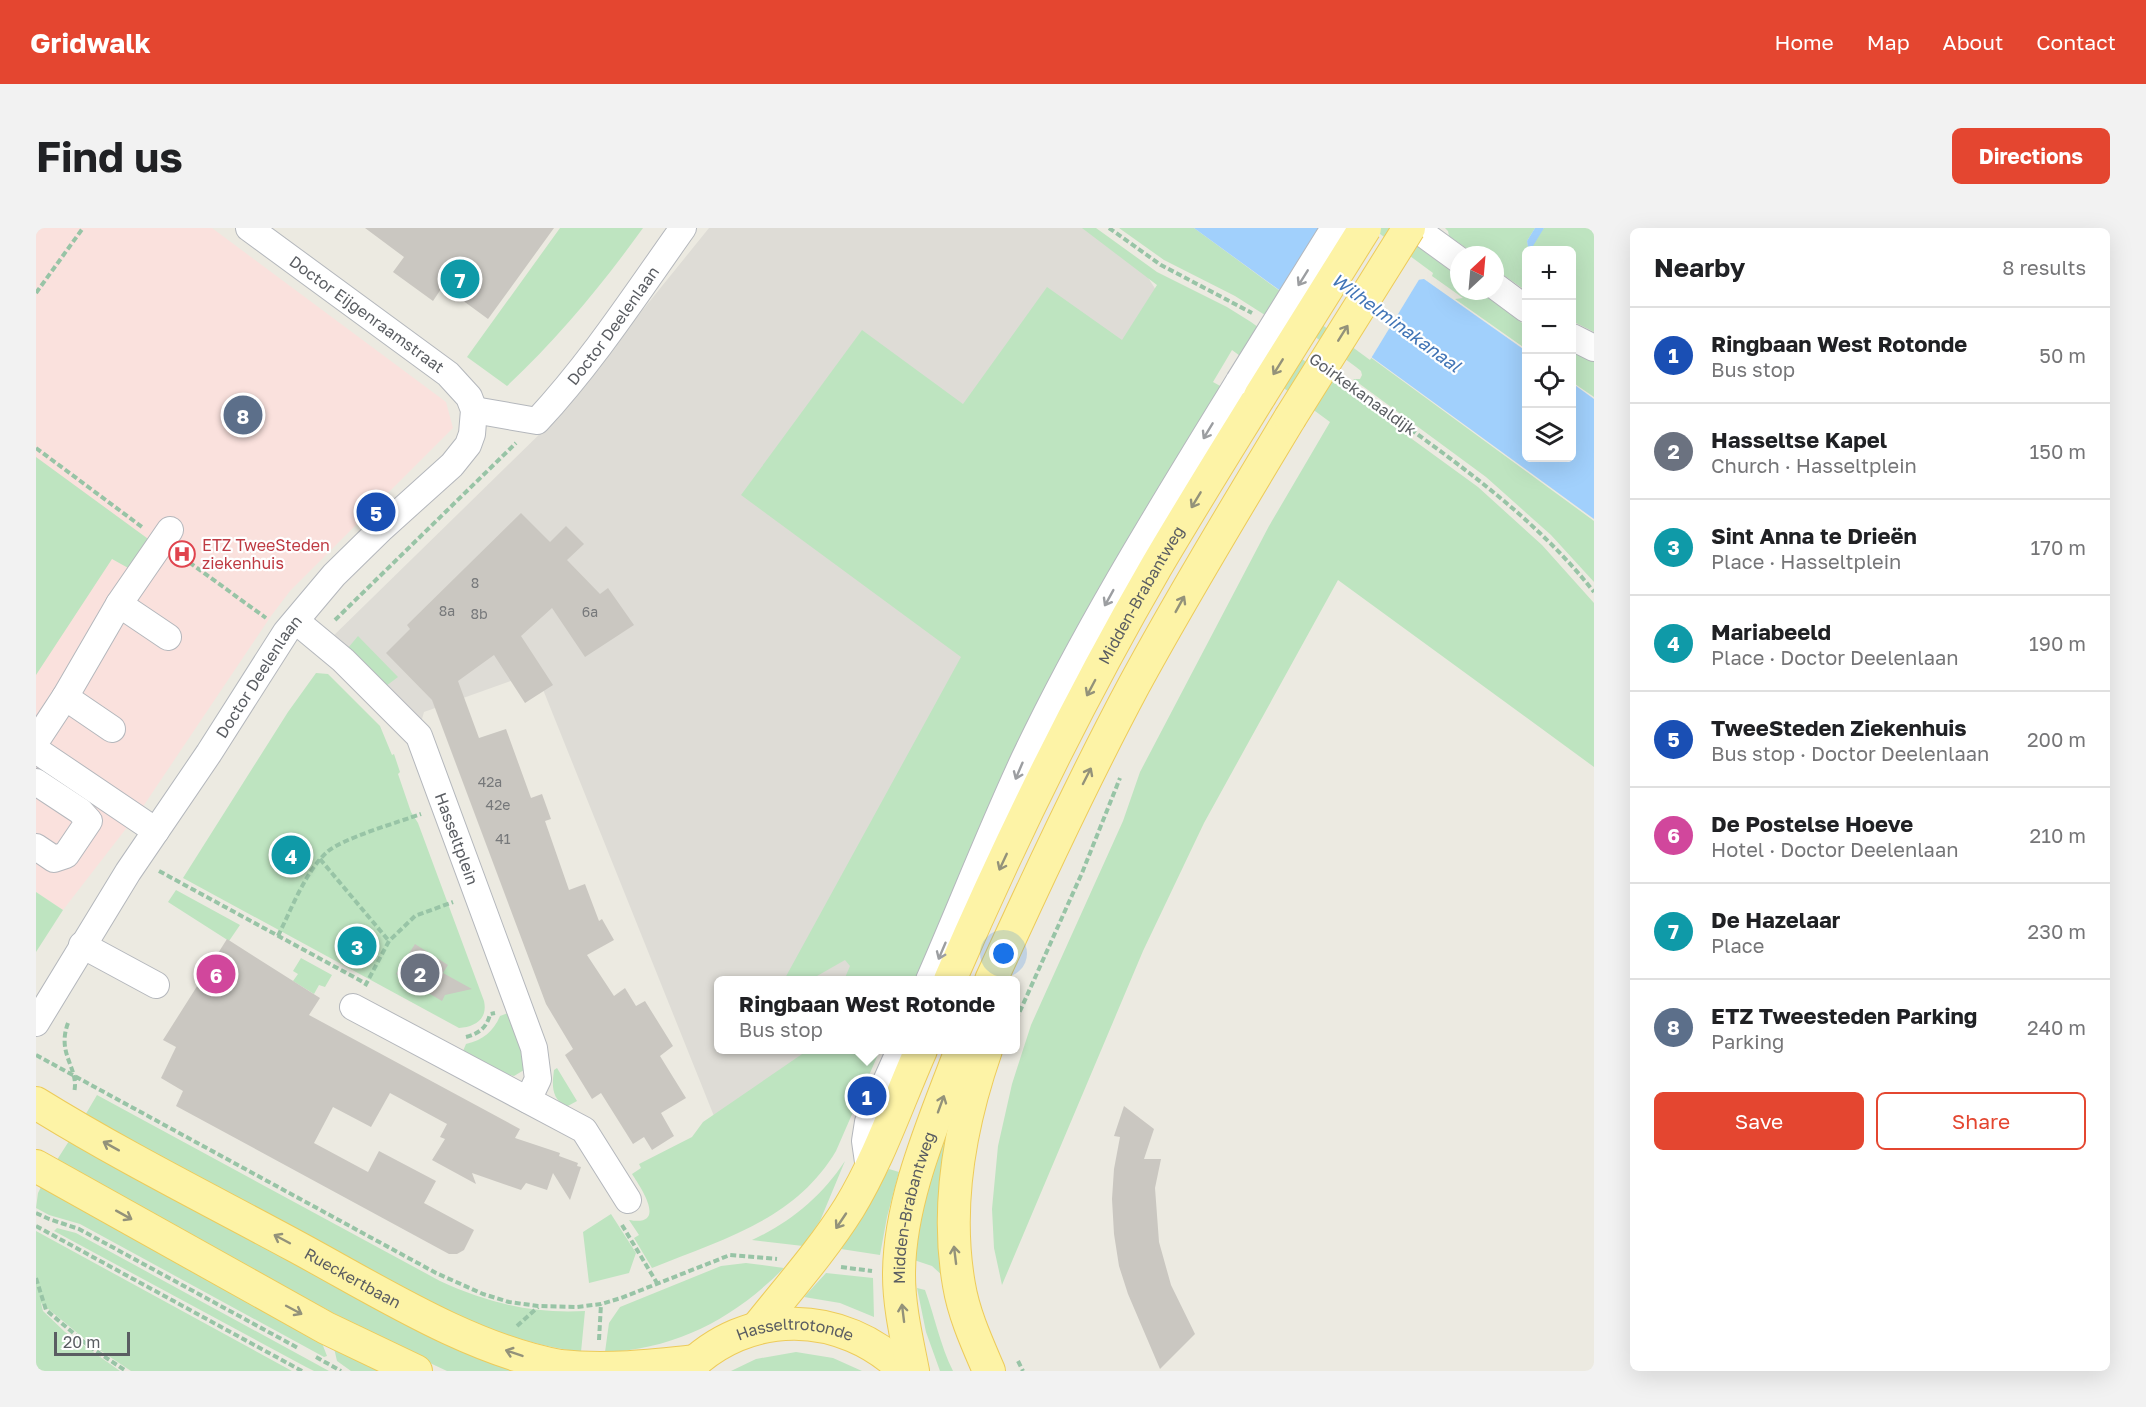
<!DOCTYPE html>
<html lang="en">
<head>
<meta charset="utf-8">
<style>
  :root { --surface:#fff; --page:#f2f2f2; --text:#202124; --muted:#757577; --line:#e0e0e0; --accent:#e44630 }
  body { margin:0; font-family:"Golos Text",sans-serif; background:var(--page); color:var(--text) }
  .controls { position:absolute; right:18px; top:18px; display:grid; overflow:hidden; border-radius:9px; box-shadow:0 6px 24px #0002 }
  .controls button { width:54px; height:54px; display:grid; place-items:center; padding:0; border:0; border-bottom:2px solid var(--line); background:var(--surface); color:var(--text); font:30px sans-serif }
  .compass { position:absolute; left:1414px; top:18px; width:54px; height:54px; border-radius:50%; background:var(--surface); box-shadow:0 6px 24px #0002; rotate:26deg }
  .scale { position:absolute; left:18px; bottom:15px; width:76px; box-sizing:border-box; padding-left:6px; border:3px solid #5a5d62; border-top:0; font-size:16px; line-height:21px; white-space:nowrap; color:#5a5d62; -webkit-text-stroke:4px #fff; paint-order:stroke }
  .you { position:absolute; left:968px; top:726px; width:21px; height:21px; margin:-15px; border:4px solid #fff; border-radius:50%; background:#1a73e8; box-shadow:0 0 0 9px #1a73e833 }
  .badge { display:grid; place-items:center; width:39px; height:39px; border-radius:50%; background:var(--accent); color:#fff; font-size:20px; font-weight:700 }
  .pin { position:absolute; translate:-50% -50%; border:3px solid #fff; box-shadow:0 2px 6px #0006 }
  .popup { position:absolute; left:678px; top:748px; width:306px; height:78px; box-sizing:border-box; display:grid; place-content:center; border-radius:9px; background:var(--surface); filter:drop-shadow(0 2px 4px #0005); font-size:20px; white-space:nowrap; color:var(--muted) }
  .popup b { font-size:22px; color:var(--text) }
  .popup::after { content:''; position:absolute; left:50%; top:100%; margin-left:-12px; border:12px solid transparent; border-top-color:var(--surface) }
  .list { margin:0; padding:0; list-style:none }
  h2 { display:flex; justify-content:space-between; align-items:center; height:78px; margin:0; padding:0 24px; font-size:26px }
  h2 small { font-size:20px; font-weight:400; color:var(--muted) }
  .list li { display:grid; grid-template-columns:39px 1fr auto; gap:18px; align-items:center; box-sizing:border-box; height:96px; padding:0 24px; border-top:2px solid var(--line) }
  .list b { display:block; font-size:22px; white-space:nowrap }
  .list p { margin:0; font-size:20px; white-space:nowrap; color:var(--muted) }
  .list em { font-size:20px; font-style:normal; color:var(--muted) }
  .actions { display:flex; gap:12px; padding:18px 24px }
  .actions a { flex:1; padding:14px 0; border:2px solid var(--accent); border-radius:9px; text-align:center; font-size:21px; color:var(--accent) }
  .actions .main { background:var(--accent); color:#fff }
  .icon { flex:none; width:33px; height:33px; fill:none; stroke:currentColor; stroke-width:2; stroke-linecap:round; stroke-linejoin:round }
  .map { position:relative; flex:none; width:1558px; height:1143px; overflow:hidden; border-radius:9px }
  header { display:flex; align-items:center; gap:36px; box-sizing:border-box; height:84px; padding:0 30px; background:var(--accent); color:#fff }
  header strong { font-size:28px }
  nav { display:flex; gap:33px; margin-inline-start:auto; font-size:21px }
  .intro { display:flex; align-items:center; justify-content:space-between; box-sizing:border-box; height:144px; padding:0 36px }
  h1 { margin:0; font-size:42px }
  .button { padding:15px 27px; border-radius:9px; background:var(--accent); color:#fff; font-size:21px; font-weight:700 }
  main { display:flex; gap:36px; padding:0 36px }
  aside { flex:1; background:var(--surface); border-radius:9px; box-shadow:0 6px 24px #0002 }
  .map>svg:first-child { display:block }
</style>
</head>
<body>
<header>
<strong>Gridwalk</strong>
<nav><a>Home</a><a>Map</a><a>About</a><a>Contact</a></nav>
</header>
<div class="intro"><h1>Find us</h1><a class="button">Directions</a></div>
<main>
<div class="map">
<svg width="1558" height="1143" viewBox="0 0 1558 1143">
  <rect width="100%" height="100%" fill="#eceae1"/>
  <path fill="#dedcd6" d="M673,0H1052L1106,40L1125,70L819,752H682V822H786L692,923L500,444L388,484L382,505L289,416L516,194Z"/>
  <path fill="#fae1dd" d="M0,0H176L410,174L417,200L254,363L235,388L106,580L27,682L0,664Z"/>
  <path fill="#bee4c0" d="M524,0H607C566,57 522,110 471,158L431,129Z
    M1046,0H1060L1121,44L1191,79L1215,94L1442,259L1506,317L1558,375V539L1302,352L1168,595L1107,723L966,1057L958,1020L956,981L962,918L976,856L995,797L1087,593L1104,544L1233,298L1294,194L1196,122L1177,154L1186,159L887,752H808L814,738L809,732L774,752H748L925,429L705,267L826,102L927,176L1011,59L1086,112L1121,57Z
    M1083,0H1158L1558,293V354L1515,307L1450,249L1317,151H1324L1326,147L1325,143L1320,139L1240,80L1236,79L1232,82V89L1199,68L1128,32Z
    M1336,0H1356L1423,49V63H1443L1490,98V121L1419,71L1427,70L1396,48L1397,45Z
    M1409,0H1499L1491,13L1492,18L1508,0H1558V104L1536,93V22H1490V55L1486,60L1459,41V27H1440L1413,8L1412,3Z
    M1536,124L1558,133V169L1536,154Z
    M0,229L115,313L94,341L76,331L0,447Z
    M322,408L362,449L350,458L312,420Z
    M280,445L292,446L344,498L356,527L358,526L364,544L362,546L375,584L382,595L448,773C452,791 439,799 423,800L147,650L252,484Z
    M140,662L204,697L193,713L132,674Z
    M0,664L27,682L0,724Z
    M265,730L296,747L289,759L283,757L278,766L257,753L262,746L257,743Z
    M472,785L489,830L488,842L478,848L470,846L427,823L430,816C447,812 457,804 464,788Z
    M772,822H844L800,923C759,992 687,1011 616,1040L598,1010L603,1007L593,992C632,999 605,960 596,946L605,940L603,936L656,909L667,894Z
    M521,840L541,873L530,879C515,870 516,857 518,842Z
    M61,867L404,1053C452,1075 497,1086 549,1083L545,1124C450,1112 368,1061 286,1017C206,974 127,931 48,889Z
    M912,893L908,1049L896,1038L878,1032L884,979Z
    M33,913L353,1086L491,1143H411L366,1122L19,935Z
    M809,933L784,993L767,1018L716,1012C755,994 785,969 809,933Z
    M853,941L863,944L851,989L844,1027L805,1021Z
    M5,959L278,1108L286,1115L291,1128L288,1129L277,1123L44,996L13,987L0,980L2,965Z
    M575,986L600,1025L593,1045L553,1055L547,1004Z
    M21,1000L40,1005L293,1143H278L270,1139L18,1003Z
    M0,1003L256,1143H95L56,1117L5,1075L7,1083L29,1104L84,1143H5L0,1140Z
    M710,1035L748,1040C698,1090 641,1121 569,1124L573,1095L584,1079L685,1038Z
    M790,1045L837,1050L838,1089L804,1075L768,1069Z
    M881,1060L889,1062C899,1089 904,1117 917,1143H904L890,1104Z
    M298,1120L345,1143H315L301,1133Z
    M760,1124L797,1130L826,1143H695L720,1131Z"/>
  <path fill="#a1d0fc" d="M1158,0H1310L1381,52L1388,51L1490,123V230H1536V155L1558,171V291Z
    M1499,0H1508L1497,18L1492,19L1491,13Z"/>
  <path fill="#eceae1" d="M1315,0L1384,50L1334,132L1244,66Z"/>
  <path fill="#cac7c1" d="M329,0H518L452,91L407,58L397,73L357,44L368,29Z
    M485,285L514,314L530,298L548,316L531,332L564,366L572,360L598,397L549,429L516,380L485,408L517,457L489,475L458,427L422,453L443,510L470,501L495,570L506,566L515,591L509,593L533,662L549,656L563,693L566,691L578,712L551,727L578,768L589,760L600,778L609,773L637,818L624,828L650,870L625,885L638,908L616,922L608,909L597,916L565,865L556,871L529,827L537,821L510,776L396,472L350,425L374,401L371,397Z
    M191,711L284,770L273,787L484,901L479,910L524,925L523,928L542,935L541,938L545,939L534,972L517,945L511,962L490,955L485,962L436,945L440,956L396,932L409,911L404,909L411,896L354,865L335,899L297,879L278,915L332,944L343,923L400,953L388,975L438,1002L428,1022L421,1026H413L140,878L147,863L125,850L140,819L127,812Z
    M379,716L412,737L407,745L436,761L409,767L406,773L360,746Z
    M1088,878L1118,901L1108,931H1125L1119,960L1123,1014L1135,1057L1159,1106L1124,1141L1092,1066L1083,1038L1078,1006L1076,971L1078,941L1084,909L1078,908Z"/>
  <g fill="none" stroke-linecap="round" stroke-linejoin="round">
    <g stroke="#b4b7bc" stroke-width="28">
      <g id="minor">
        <path d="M1379,0L1423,32"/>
        <path d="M1459,58L1490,81"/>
        <path d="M1536,109L1558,120"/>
        <path id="s1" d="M438,182L501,193C556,134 600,66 647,0"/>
        <path d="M83,376L132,409"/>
        <path id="s2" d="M260,393L307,432L383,508L498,820L502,851L492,872"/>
        <path d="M29,469L76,501"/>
        <path d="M0,513L29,469L83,376L134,302"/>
        <path d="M0,522L120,603"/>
        <path d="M0,554L44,583L53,593L30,627L18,631L0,619"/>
        <path d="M46,717L120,757"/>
        <path d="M893,752C925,679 954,604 988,531C1050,400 1127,277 1203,153"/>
        <path d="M317,779L548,902L592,972"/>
        <path id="s3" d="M0,795L92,644L173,525L250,404L298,347L346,300L416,237L432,217L436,206L438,182L433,169L412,146L213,0"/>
        <path d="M833,941L829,913L832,894L864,822"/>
      </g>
    </g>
    <g stroke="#edcb5a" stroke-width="34">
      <g id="major">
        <path id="s4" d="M914,752C975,611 1043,472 1120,339C1154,281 1189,225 1224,168"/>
        <path d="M955,752C1000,653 1046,554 1098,457C1147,367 1201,278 1254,190"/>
        <path d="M950,822C924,897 909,977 923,1057C928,1087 941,1115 953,1143"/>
        <path id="s5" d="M0,875C84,927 172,971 259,1018C339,1061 434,1122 524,1138C569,1143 615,1138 660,1133"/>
        <path d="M0,938L290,1100L380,1143"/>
        <path d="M721,1100C752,1061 786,1023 813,980C843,931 862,874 885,822"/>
        <path id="s6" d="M649,1143C711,1079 806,1081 869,1143"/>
        <path id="s7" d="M877,1143C871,1112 863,1079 863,1047C863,971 899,892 925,822"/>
      </g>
    </g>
    <path stroke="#98c4a6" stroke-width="4" stroke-dasharray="6 3" stroke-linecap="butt" d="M1073,0L1125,37L1216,85
      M0,65L47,0
      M1309,154C1396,218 1490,278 1558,364
      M0,220L106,299
      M146,329L230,390
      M299,392L480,215
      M284,631L353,713
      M123,643L327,754
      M242,708C255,682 269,644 291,624C307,610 363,594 385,586
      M329,758L353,713L379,688L417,674
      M980,792L1046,645L1084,550
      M32,795C20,827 44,840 38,865
      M430,809C442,806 451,800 454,786L459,785
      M0,827L400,1045L447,1066L473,1074L502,1078L541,1079L565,1076L585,1070L694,1027L741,1031
      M0,985L13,991L43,1001L262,1120
      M586,997L621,1055
      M0,998L266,1143
      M805,1039L836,1043
      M0,1050L10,1082L54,1119L90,1143
      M481,1098L502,1079
      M563,1112L565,1076
      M280,1129L305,1143
      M982,1133L987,1143"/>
    <use href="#minor" stroke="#fff" stroke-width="26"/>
    <use href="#major" stroke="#fdf3a6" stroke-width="32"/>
    <g stroke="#b4b7bc" stroke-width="28" stroke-linecap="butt">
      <path id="minor-bridge" d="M1203,153L1298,0"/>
    </g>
    <g stroke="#edcb5a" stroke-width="34" stroke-linecap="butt">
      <path id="major-bridge" d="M1224,168L1329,0
        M1254,190L1373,0"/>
    </g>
    <use href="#minor-bridge" stroke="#fff" stroke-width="26"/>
    <use href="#major-bridge" stroke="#fdf3a6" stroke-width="32"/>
  </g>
  <defs><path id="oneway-shaft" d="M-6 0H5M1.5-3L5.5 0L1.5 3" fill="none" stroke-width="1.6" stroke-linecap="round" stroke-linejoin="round" transform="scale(1.5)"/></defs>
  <g stroke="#9c9ea1">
    <use href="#oneway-shaft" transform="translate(1267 50) rotate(122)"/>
    <use href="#oneway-shaft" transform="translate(1172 203) rotate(121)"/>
    <use href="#oneway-shaft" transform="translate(1073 370) rotate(119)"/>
    <use href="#oneway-shaft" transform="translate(983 543) rotate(113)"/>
    <use href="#oneway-shaft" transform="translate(906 723) rotate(113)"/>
  </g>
  <g stroke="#93927a">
    <use href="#oneway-shaft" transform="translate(1307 105) rotate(-58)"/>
    <use href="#oneway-shaft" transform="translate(1242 139) rotate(122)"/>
    <use href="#oneway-shaft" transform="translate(1160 272) rotate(121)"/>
    <use href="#oneway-shaft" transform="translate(1144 376) rotate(-61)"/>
    <use href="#oneway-shaft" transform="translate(1055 460) rotate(118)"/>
    <use href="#oneway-shaft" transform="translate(1051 548) rotate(-63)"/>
    <use href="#oneway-shaft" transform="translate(967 634) rotate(115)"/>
    <use href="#oneway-shaft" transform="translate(905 876) rotate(-70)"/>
    <use href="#oneway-shaft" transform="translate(75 918) rotate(-151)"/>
    <use href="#oneway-shaft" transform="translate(88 987) rotate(29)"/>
    <use href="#oneway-shaft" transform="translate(805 993) rotate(124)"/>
    <use href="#oneway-shaft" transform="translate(246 1011) rotate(-152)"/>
    <use href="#oneway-shaft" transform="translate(919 1027) rotate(-97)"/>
    <use href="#oneway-shaft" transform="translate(258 1082) rotate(28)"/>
    <use href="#oneway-shaft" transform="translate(867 1085) rotate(-97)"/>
    <use href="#oneway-shaft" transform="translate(478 1125) rotate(-161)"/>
  </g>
  <defs>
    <g id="hospital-ring" transform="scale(1.35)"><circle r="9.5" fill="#fff" stroke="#e0444e" stroke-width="1.5"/><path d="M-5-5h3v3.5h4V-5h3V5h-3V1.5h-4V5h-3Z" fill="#e0444e"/></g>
  </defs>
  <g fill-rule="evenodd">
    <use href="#hospital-ring" x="146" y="326"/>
  </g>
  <g text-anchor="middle" stroke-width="4.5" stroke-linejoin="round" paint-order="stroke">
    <g font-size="14" fill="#76787a">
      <text x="439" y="360">8</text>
      <text x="411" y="388">8a</text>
      <text x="554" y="389">6a</text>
      <text x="443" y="391">8b</text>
      <text x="454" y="559">42a</text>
      <text x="462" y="582">42e</text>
      <text x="467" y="616">41</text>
    </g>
    <g font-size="16" fill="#5a5d62" stroke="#fff">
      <text transform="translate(331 86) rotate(36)" y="6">Doctor Eijgenraamstraat</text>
      <text dy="6" stroke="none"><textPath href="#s1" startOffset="186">Doctor Deelenlaan</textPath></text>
      <text transform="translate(1327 166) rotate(36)" y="6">Goirkekanaaldijk</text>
      <text dy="6" stroke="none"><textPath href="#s4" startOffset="430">Midden-Brabantweg</textPath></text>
      <text dy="6" stroke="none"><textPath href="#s3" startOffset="412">Doctor Deelenlaan</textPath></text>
      <text dy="6" stroke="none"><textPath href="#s2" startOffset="278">Hasseltplein</textPath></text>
      <text dy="6" stroke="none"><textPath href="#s7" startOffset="166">Midden-Brabantweg</textPath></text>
      <text dy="6" stroke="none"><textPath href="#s5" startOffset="362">Rueckertbaan</textPath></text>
      <text dy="6" stroke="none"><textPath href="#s6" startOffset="123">Hasseltrotonde</textPath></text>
    </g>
    <g font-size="16" fill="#be3a42" stroke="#fff" text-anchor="start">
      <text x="166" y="323">ETZ TweeSteden<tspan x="166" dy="18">ziekenhuis</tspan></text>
    </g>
    <g font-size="18" font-style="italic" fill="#4275b6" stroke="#fff">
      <text transform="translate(1360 95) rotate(36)" y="6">Wilhelminakanaal</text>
    </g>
  </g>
</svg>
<div class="controls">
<button>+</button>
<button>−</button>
<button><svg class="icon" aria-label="locate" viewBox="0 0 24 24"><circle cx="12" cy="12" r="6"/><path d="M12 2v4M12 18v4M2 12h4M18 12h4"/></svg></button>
<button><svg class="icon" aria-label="layers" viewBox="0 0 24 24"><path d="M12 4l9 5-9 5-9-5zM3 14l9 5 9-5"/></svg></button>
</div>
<svg class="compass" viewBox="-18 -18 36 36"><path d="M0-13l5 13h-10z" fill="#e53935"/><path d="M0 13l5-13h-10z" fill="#757577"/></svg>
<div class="scale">20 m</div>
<div class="you"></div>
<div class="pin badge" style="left:831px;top:868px;background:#1a4fb4">1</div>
<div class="popup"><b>Ringbaan West Rotonde</b>Bus stop</div>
<div class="pin badge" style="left:384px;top:745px;background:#6b7280">2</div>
<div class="pin badge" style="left:321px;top:718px;background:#0f9aa8">3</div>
<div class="pin badge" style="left:255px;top:627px;background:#0f9aa8">4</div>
<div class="pin badge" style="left:340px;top:284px;background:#1a4fb4">5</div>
<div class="pin badge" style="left:180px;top:746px;background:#d1479c">6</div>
<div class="pin badge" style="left:424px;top:51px;background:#0f9aa8">7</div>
<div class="pin badge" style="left:207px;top:187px;background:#5c6f8a">8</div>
</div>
<aside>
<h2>Nearby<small>8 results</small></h2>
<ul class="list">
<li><span class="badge" style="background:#1a4fb4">1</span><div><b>Ringbaan West Rotonde</b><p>Bus stop</p></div><em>50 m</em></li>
<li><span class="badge" style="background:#6b7280">2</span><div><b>Hasseltse Kapel</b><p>Church · Hasseltplein</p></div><em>150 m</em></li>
<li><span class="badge" style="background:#0f9aa8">3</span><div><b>Sint Anna te Drieën</b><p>Place · Hasseltplein</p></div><em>170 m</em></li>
<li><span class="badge" style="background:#0f9aa8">4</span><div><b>Mariabeeld</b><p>Place · Doctor Deelenlaan</p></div><em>190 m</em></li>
<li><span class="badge" style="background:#1a4fb4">5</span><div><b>TweeSteden Ziekenhuis</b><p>Bus stop · Doctor Deelenlaan</p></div><em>200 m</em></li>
<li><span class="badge" style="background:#d1479c">6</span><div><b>De Postelse Hoeve</b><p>Hotel · Doctor Deelenlaan</p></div><em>210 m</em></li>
<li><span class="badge" style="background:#0f9aa8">7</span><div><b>De Hazelaar</b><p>Place</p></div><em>230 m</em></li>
<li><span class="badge" style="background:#5c6f8a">8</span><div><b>ETZ Tweesteden Parking</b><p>Parking</p></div><em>240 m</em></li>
</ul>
<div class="actions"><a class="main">Save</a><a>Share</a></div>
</aside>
</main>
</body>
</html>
